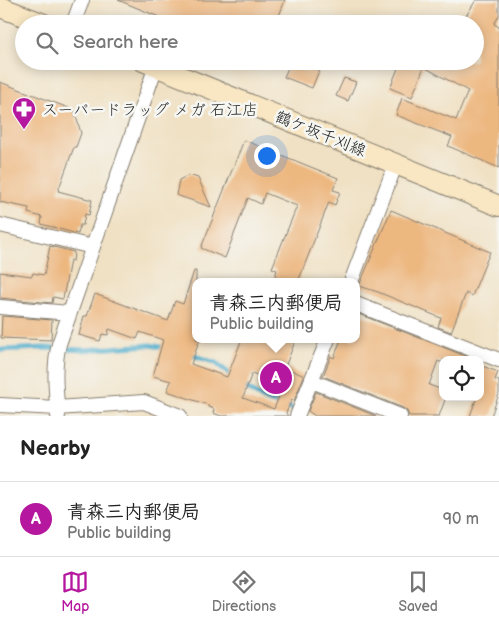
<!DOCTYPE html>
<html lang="en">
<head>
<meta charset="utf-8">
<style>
  :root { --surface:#fff; --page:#f2f2f2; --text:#222; --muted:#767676; --line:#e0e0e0; --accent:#b5179e }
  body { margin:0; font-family:"Balsamiq Sans","Klee One",sans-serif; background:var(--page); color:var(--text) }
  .controls { position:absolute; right:15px; bottom:15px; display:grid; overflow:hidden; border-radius:10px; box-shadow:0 2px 12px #0003 }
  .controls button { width:45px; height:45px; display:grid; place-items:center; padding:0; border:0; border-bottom:1px solid var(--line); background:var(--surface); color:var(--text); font:25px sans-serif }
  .you { position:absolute; left:266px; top:155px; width:18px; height:18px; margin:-12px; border:4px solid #fff; border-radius:50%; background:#1a73e8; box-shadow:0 0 0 8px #1a73e833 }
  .badge { display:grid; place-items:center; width:32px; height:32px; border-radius:50%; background:var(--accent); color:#fff; font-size:16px; font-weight:700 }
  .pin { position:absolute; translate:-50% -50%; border:2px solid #fff; box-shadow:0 1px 5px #0006 }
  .popup { position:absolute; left:192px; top:278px; width:168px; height:65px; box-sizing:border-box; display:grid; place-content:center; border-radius:10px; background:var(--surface); filter:drop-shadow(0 1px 4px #0005); font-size:16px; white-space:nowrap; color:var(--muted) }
  .popup b { font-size:19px; color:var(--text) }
  .popup::after { content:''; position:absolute; left:50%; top:100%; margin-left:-10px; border:10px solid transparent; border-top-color:var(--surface) }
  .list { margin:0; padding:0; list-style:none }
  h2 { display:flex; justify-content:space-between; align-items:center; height:65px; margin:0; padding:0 20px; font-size:21px }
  h2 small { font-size:16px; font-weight:400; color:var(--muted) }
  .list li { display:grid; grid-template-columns:32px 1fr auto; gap:15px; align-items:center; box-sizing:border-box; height:75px; padding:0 20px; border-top:1px solid var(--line) }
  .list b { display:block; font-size:19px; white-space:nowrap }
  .list p { margin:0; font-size:16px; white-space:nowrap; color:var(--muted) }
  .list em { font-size:16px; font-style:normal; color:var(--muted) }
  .icon { flex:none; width:28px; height:28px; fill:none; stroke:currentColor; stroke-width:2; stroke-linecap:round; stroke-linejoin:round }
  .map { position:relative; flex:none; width:499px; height:416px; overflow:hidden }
  .search { position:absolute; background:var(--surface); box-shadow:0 2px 12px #0003; left:15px; right:15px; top:15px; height:55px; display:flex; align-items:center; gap:12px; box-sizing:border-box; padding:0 18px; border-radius:28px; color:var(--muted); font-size:19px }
  .sheet { height:140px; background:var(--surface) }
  nav { display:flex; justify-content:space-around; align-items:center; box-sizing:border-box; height:70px; border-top:1px solid var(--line); background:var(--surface); font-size:14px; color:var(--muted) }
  nav a { display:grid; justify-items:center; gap:2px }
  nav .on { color:var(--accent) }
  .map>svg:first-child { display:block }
</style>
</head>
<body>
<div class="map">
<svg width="499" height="416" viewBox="0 0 499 416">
  <rect width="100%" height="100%" fill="#f6f6f2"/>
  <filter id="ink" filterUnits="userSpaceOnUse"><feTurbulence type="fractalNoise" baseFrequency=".02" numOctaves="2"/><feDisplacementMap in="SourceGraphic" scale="10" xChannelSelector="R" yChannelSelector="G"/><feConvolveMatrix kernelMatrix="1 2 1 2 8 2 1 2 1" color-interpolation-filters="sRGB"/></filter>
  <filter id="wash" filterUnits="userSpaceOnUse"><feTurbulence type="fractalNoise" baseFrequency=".0096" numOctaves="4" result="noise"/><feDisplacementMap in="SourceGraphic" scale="20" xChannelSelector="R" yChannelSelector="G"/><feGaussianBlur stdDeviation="1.12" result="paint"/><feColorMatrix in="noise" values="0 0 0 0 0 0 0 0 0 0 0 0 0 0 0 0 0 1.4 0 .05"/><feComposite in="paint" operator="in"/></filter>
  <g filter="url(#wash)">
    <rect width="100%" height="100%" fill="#f0e1c4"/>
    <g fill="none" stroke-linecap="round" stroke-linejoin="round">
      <path stroke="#4babca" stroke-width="5" d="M0,350L45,348L84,350L150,345L166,348
        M189,354L216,363L234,378
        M242,385C250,391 258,396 266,400C277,405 287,404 296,412"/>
    </g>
    <g id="blocks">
      <path fill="#edb780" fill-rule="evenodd" d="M118,0H285L276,24H176Z
        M476,0H499V16L494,24L499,27V168L448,146L452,137L396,115L402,98L456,120L468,91L424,67L412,97L390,88L401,61H475V24H461Z
        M291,61H323L312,88L284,77Z
        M344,78L356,82L348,101L336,96Z
        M0,82L74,110L81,133L76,147H74L58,191L92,200L89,215L85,214L83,225H80L78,234L41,224L42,217L28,213L29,208L0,202Z
        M244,140L338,178L333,190L340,192L335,205L329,202L298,282H273L277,270L272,268L297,206L265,193L261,204L248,198L225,258L201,248Z
        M189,175L198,178L211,207L176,195L179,180Z
        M391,210L490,252L472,296L466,293L451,332L438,327L441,318L378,292L359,286Z
        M50,246L74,252L73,261L70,260L63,299L53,297L52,303L0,298V272L32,276L33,273L44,275Z
        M194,271H196V339H200L191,364L227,377L242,339H296L285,367L304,376L294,401L292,399L286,413L288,416H221L213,413L214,409L208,407V405L167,391L171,381L153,376L163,340L140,332L137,339L109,329L108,335L102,334L100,341L79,335L84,316H87L95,294L168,321L175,301L183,304ZM252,373L283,386L274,409L243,398Z
        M356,313L473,359L443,360V363L438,361L429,385L443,390V397H446L439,416H409L407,411L403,408L323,376L331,356L334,358L341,339H356Z
        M2,316L52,320L51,340L1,338Z
        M480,365L498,372L495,380L499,381V394L491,416H470L477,397H480Z
        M316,392L376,416H315L308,411Z"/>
    </g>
  </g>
  <g filter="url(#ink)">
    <use href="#blocks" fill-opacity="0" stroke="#867e70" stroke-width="1"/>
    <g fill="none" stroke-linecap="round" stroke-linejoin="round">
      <g stroke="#867e70" stroke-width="16">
        <path id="street" d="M73,24L82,0
          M0,225L93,247
          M351,282L396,163
          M356,304L499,360
          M0,307L69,313
          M312,381L400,416
          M0,405L57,408L144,402L180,416
          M58,416C56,392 53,368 59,344L156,66
          M297,416L328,339"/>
      </g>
      <g stroke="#867e70" stroke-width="22">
        <path id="secondary" d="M0,7L44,24
          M143,61L499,206"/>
      </g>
      <use href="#street" stroke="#fff" stroke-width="14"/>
      <use href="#secondary" stroke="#f9e7c3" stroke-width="20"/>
    </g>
  </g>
  <defs>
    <g id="pharmacy-pin" transform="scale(1.25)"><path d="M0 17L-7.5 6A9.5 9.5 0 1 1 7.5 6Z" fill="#b5179e" stroke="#f6f6f2"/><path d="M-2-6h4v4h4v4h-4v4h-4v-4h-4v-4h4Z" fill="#fff"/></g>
  </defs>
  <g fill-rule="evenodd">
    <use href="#pharmacy-pin" x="24" y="109"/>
  </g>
  <g text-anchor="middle" stroke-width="5" stroke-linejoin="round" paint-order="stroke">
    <g font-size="16" fill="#1c1c1c" stroke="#f6f6f2" text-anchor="start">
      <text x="42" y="115">スーパードラッグ メガ 石江店</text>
    </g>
    <g font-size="16" fill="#1c1c1c" stroke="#f6f6f2">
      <text transform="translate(321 133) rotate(22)" y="6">鶴ケ坂千刈線</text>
    </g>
  </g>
</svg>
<div class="controls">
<button><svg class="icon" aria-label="locate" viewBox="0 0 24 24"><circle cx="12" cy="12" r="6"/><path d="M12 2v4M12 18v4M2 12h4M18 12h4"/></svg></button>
</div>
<div class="you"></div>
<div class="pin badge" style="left:276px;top:378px">A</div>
<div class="popup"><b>青森三内郵便局</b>Public building</div>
<div class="search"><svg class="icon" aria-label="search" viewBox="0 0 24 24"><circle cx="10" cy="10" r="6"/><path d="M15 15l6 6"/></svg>Search here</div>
</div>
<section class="sheet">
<h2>Nearby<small></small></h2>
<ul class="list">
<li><span class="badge">A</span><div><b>青森三内郵便局</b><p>Public building</p></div><em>90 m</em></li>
</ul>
</section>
<nav>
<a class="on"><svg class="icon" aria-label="map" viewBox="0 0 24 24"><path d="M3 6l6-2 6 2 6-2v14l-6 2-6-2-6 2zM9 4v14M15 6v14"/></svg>Map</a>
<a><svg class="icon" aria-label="directions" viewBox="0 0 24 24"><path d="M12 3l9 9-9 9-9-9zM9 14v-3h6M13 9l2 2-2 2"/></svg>Directions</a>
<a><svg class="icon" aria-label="saved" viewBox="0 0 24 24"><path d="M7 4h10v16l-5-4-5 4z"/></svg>Saved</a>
</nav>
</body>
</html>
